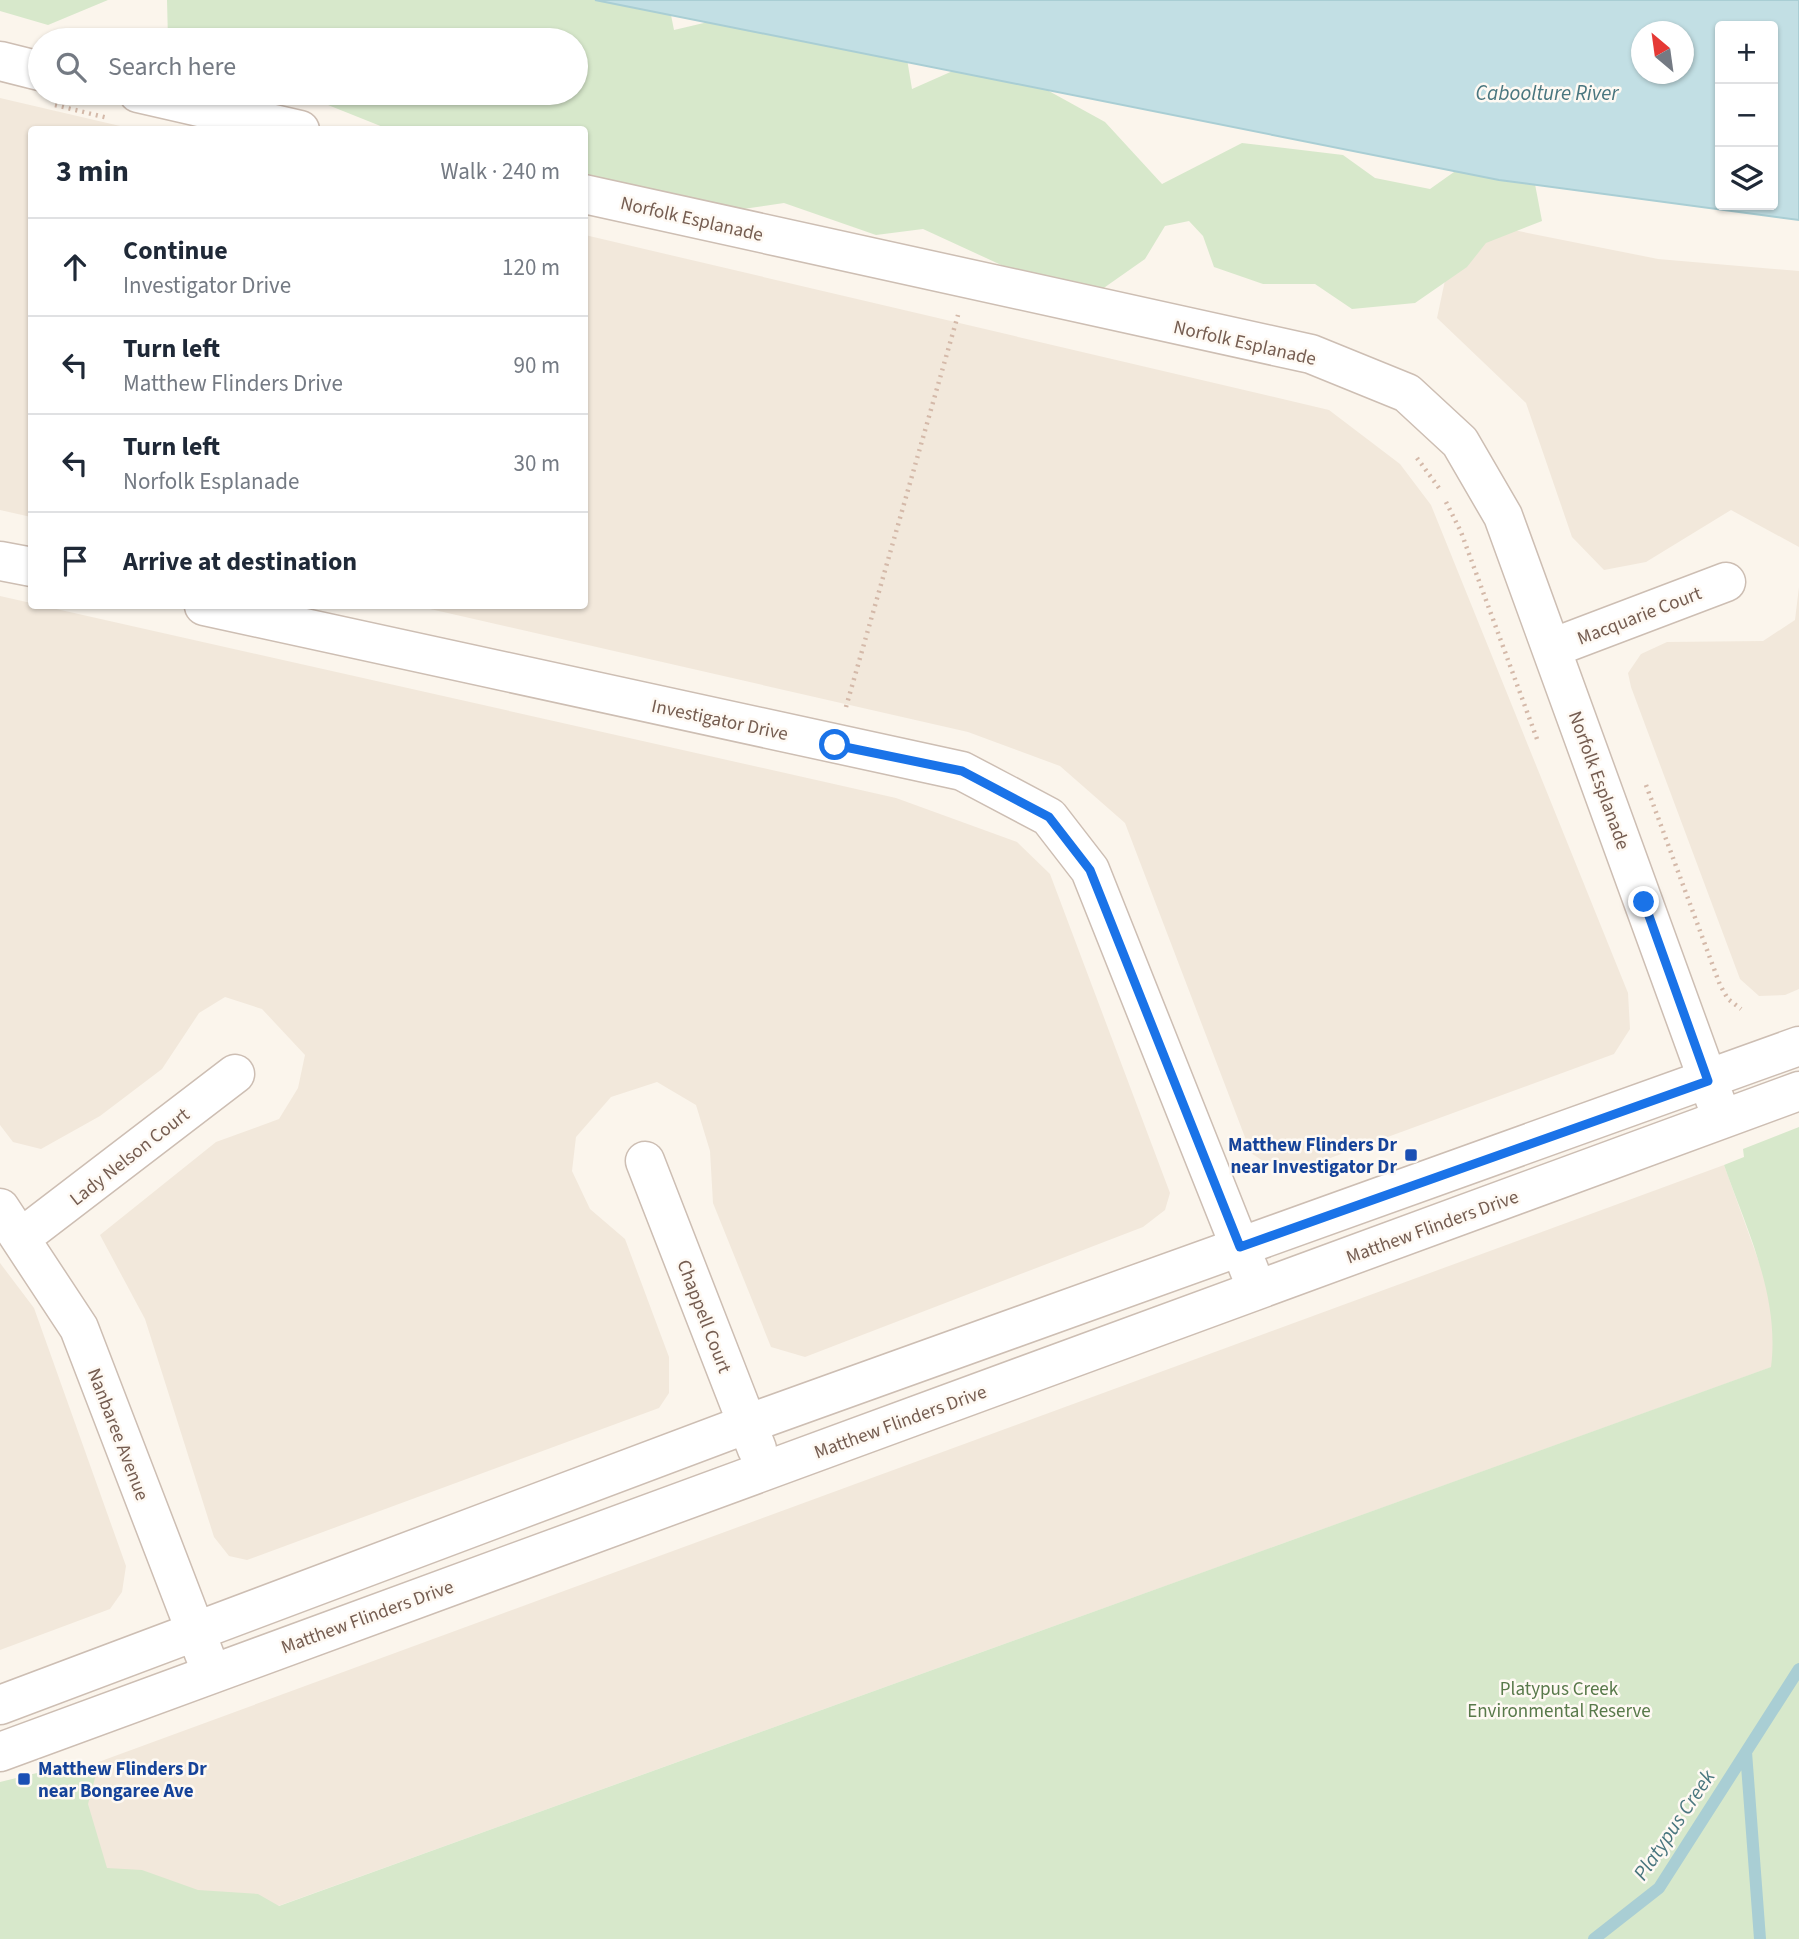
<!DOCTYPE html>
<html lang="en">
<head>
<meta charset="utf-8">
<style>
  :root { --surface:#fff; --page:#f2f2f3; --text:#1f2937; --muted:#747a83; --line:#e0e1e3 }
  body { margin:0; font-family:"Source Sans 3",sans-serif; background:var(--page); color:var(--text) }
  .controls { position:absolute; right:21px; top:21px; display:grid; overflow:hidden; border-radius:7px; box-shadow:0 2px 5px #0004 }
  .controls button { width:63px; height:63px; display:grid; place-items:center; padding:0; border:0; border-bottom:2px solid var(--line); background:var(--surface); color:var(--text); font:35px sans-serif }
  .compass { position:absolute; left:1631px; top:21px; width:63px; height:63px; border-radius:50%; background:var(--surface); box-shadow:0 2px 5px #0004; rotate:331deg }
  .stop { position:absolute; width:21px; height:21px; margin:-16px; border:5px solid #1a73e8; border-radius:50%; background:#fff }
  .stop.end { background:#1a73e8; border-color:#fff; box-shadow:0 2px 7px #0008 }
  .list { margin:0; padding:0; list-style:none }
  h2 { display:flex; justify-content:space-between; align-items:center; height:91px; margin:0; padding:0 28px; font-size:30px }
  h2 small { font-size:23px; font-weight:400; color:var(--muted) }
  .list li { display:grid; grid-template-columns:46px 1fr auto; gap:21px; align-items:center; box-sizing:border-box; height:98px; padding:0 28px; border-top:2px solid var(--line) }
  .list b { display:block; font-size:26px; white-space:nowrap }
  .list p { margin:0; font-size:23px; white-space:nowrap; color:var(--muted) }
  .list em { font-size:23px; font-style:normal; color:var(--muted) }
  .icon { flex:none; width:38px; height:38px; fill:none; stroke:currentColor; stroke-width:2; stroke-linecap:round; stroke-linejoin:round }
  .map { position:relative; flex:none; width:1799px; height:1939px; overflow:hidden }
  .search { position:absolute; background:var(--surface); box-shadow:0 2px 5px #0004; left:28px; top:28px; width:560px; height:77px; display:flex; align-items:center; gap:18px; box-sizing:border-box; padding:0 24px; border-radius:38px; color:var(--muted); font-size:26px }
  .panel { position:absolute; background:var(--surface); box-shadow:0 2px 5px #0004; left:28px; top:126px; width:560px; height:483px; border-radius:7px }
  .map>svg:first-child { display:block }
</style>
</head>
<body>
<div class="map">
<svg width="1799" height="1939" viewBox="0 0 1799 1939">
  <rect width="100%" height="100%" fill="#fbf5ec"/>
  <path fill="#f2e8db" d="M0,98L133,129L32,130L31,517L0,510Z
    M1458,219L1658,259L1799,271V547L1731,510L1646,562L1604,570L1572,537L1526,403L1437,318Z
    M585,235L1329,410L1400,464L1431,505L1628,993L1630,1029L1614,1054L1284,1175L1251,1153L1125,823L1060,766L968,732L417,606H584Z
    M1799,587V989L1785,995L1759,996L1740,979L1631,687L1628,673L1641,654L1667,642L1763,641L1795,620Z
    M0,596L31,603L32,606H43L896,798L1017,842L1050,874L1170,1193L1165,1210L1143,1227L805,1357L771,1347L713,1203L710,1151L696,1105L657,1082L611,1097L576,1137L572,1171L590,1209L625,1239L669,1357V1393L659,1408L247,1560L229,1556L214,1537L145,1319L100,1235L216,1142L279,1119L298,1088L305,1055L262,1009L225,997L199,1013L162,1069L100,1116L41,1149L13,1142L0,1125Z
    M1724,1165L1794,1359L187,1939L14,1793Z
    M0,1263L34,1308L126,1566L122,1592L110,1609L0,1650Z"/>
  <path fill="#d7e8cb" d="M0,0H108L48,25L0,11Z
    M167,0H668L674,30L725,18L905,47L912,89L964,66L1018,74L1105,122L1162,184L1242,143L1343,155L1375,178L1430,189L1495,143L1531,163L1542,221L1486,243L1467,267L1415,303L1352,309L1315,284H1263L1214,267L1203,236L1189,221L1165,226L1145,259L1098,292L1036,281L923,229L876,235L784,203L729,211L585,177L584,130L388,129L323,103L316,93H576V40H168Z
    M1799,1127V1939H0V1782L82,1762L95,1778L88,1804L107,1868L142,1870L198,1890L258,1894L279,1906L1771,1367C1780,1297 1747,1230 1724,1165L1744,1157L1743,1149Z"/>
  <path fill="#c2dfe4" stroke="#a9ced4" stroke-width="2" fill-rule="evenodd" d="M595,0H1799V220L1499,180ZM1720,26H1773V205H1720ZM1642,32H1684V74H1642Z"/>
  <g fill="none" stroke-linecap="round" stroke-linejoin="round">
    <path stroke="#a9ced4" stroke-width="12" d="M1746,1752L1760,1939
      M1594,1939L1659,1888L1799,1669"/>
    <g stroke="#cdbeb3" stroke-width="41">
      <path id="minor" d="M0,61L40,71
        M138,93L300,130
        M584,194L1311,354L1407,393L1460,442L1503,516L1717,1105
        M0,561L32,567
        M204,606L962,771L1049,817L1090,870L1250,1272
        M1552,648L1726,582
        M645,1161L757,1449
        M0,1208L79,1328L205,1656
        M22,1237L235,1074
        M0,1705L747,1424L1799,1046
        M0,1752L1799,1091"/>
    </g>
    <path stroke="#d4b9a9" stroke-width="4.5" stroke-dasharray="2 5" stroke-linecap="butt" d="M55,105L108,118
      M1417,458L1439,488
      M1446,502L1461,532L1537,739
      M846,707L958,315
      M1646,785L1720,985L1728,999L1741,1009"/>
    <use href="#minor" stroke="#fff" stroke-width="38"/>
  </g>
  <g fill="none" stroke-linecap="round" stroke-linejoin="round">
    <path stroke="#1a73e8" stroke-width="9" d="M835,745L962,771L1049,817L1090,870L1240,1247L1708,1081L1644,902"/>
  </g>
  <g fill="#1a4fb4" stroke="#fef9f3" stroke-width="2.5">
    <rect x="1404" y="1148" width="14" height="14" rx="3.5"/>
    <rect x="17" y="1772" width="14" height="14" rx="3.5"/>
  </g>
  <g text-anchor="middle" stroke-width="5" stroke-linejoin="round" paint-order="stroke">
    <g font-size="19" fill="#755d51" stroke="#fef9f3">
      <text transform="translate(692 218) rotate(13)" y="7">Norfolk Esplanade</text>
      <text transform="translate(1245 342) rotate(13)" y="7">Norfolk Esplanade</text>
      <text transform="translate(1639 615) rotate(-21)" y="7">Macquarie Court</text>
      <text transform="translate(720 719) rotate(12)" y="7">Investigator Drive</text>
      <text transform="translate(1600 780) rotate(70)" y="7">Norfolk Esplanade</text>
      <text transform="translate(129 1156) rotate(-38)" y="7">Lady Nelson Court</text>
      <text transform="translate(1432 1226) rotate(-20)" y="7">Matthew Flinders Drive</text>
      <text transform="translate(705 1316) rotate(69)" y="7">Chappell Court</text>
      <text transform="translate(900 1421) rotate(-20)" y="7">Matthew Flinders Drive</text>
      <text transform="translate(119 1434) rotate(69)" y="7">Nanbaree Avenue</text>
      <text transform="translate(367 1616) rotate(-20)" y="7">Matthew Flinders Drive</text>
    </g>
    <g font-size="19" font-weight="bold" fill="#164399" stroke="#fef9f3" text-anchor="end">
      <text x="1397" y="1151">Matthew Flinders Dr<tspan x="1397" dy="22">near Investigator Dr</tspan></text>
      <text x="38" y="1775" text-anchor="start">Matthew Flinders Dr<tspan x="38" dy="22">near Bongaree Ave</tspan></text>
    </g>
    <g font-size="19" fill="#58794a" stroke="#fef9f3">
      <text x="1559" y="1695">Platypus Creek<tspan x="1559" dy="22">Environmental Reserve</tspan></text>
    </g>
    <g font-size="21" font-style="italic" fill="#49767f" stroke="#fef9f3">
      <text x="1547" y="100">Caboolture River</text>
      <text transform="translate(1674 1825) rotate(-56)" y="7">Platypus Creek</text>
    </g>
  </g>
</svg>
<div class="controls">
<button>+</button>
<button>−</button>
<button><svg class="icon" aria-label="layers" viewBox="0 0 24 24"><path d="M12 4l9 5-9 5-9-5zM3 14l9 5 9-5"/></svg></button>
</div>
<svg class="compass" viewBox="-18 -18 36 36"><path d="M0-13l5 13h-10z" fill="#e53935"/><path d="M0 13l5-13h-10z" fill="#747a83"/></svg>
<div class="stop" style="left:835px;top:745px"></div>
<div class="stop end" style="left:1644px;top:902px"></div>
<div class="search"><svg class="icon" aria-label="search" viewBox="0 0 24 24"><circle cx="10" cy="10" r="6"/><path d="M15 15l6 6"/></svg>Search here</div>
<section class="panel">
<h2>3 min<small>Walk · 240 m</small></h2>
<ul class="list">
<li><svg class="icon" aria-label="ahead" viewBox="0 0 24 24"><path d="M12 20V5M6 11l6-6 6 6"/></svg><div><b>Continue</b><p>Investigator Drive</p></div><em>120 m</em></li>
<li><svg class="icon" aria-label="left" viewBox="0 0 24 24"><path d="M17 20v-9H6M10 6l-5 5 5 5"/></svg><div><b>Turn left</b><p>Matthew Flinders Drive</p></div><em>90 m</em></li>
<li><svg class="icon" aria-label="left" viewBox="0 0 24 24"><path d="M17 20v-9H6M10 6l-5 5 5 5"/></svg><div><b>Turn left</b><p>Norfolk Esplanade</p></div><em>30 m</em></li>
<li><svg class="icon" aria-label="arrive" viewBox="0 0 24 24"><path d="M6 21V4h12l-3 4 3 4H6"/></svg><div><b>Arrive at destination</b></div></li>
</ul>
</section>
</div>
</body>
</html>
